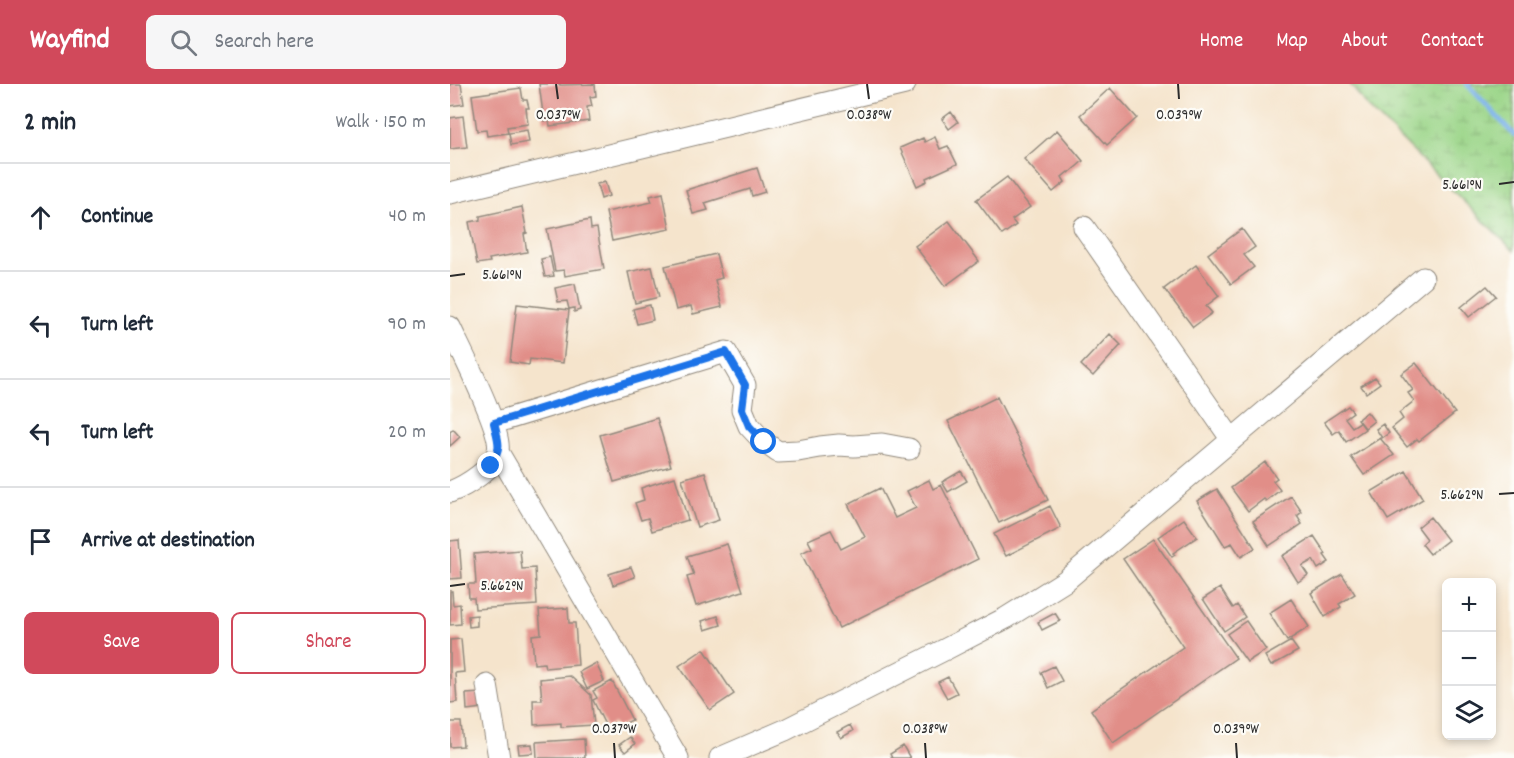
<!DOCTYPE html>
<html lang="en">
<head>
<meta charset="utf-8">
<style>
  :root { --surface:#fff; --page:#f6f6f7; --text:#1f2937; --muted:#747a83; --line:#e0e1e3; --accent:#d1495b }
  body { margin:0; font-family:Dekko,sans-serif; background:var(--page); color:var(--text) }
  .controls { position:absolute; right:18px; bottom:18px; display:grid; overflow:hidden; border-radius:9px; box-shadow:0 3px 9px #0003 }
  .controls button { width:54px; height:54px; display:grid; place-items:center; padding:0; border:0; border-bottom:2px solid var(--line); background:var(--surface); color:var(--text); font:30px sans-serif }
  .stop { position:absolute; width:18px; height:18px; margin:-14px; border:4px solid #1a73e8; border-radius:50%; background:#fff }
  .stop.end { background:#1a73e8; border-color:#fff; box-shadow:0 2px 6px #0008 }
  .list { margin:0; padding:0; list-style:none }
  h2 { display:flex; justify-content:space-between; align-items:center; height:78px; margin:0; padding:0 24px; font-size:26px }
  h2 small { font-size:20px; font-weight:400; color:var(--muted) }
  .list li { display:grid; grid-template-columns:39px 1fr auto; gap:18px; align-items:center; box-sizing:border-box; height:108px; padding:0 24px; border-top:2px solid var(--line) }
  .list b { display:block; font-size:22px; white-space:nowrap }
  .list em { font-size:20px; font-style:normal; color:var(--muted) }
  .actions { display:flex; gap:12px; padding:18px 24px }
  .actions a { flex:1; padding:14px 0; border:2px solid var(--accent); border-radius:9px; text-align:center; font-size:21px; color:var(--accent) }
  .actions .main { background:var(--accent); color:#fff }
  .icon { flex:none; width:33px; height:33px; fill:none; stroke:currentColor; stroke-width:2; stroke-linecap:round; stroke-linejoin:round }
  .map { position:relative; flex:none; width:1064px; height:674px; overflow:hidden }
  header { display:flex; align-items:center; gap:36px; box-sizing:border-box; height:84px; padding:0 30px; background:var(--accent); color:#fff }
  header strong { font-size:28px }
  nav { display:flex; gap:33px; margin-inline-start:auto; font-size:21px }
  .search { width:420px; height:54px; background:var(--page); display:flex; align-items:center; gap:15px; box-sizing:border-box; padding:0 21px; border-radius:9px; color:var(--muted); font-size:22px }
  main { display:flex }
  aside { flex:1; background:var(--surface) }
  .map>svg:first-child { display:block }
</style>
</head>
<body>
<header>
<strong>Wayfind</strong>
<div class="search"><svg class="icon" aria-label="search" viewBox="0 0 24 24"><circle cx="10" cy="10" r="6"/><path d="M15 15l6 6"/></svg>Search here</div>
<nav><a>Home</a><a>Map</a><a>About</a><a>Contact</a></nav>
</header>
<main>
<aside>
<h2>2 min<small>Walk · 150 m</small></h2>
<ul class="list">
<li><svg class="icon" aria-label="ahead" viewBox="0 0 24 24"><path d="M12 20V5M6 11l6-6 6 6"/></svg><div><b>Continue</b></div><em>40 m</em></li>
<li><svg class="icon" aria-label="left" viewBox="0 0 24 24"><path d="M17 20v-9H6M10 6l-5 5 5 5"/></svg><div><b>Turn left</b></div><em>90 m</em></li>
<li><svg class="icon" aria-label="left" viewBox="0 0 24 24"><path d="M17 20v-9H6M10 6l-5 5 5 5"/></svg><div><b>Turn left</b></div><em>20 m</em></li>
<li><svg class="icon" aria-label="arrive" viewBox="0 0 24 24"><path d="M6 21V4h12l-3 4 3 4H6"/></svg><div><b>Arrive at destination</b></div></li>
</ul>
<div class="actions"><a class="main">Save</a><a>Share</a></div>
</aside>
<div class="map">
<svg width="1064" height="674" viewBox="0 0 1064 674">
  <defs>
    <pattern id="wetland-marsh" width="20" height="14" patternUnits="userSpaceOnUse" patternTransform="scale(1.5)"><rect width="20" height="14" fill="#9cd68a"/><path d="M1 5h8M5 5V1M11 12h8M15 12V8" fill="none" stroke="#87b877"/></pattern>
  </defs>
  <rect width="100%" height="100%" fill="#fdfcf7"/>
  <filter id="ink" filterUnits="userSpaceOnUse"><feTurbulence type="fractalNoise" baseFrequency=".0167" numOctaves="2"/><feDisplacementMap in="SourceGraphic" scale="12" xChannelSelector="R" yChannelSelector="G"/><feConvolveMatrix kernelMatrix="1 2 1 2 8 2 1 2 1" color-interpolation-filters="sRGB"/></filter>
  <filter id="wash" filterUnits="userSpaceOnUse"><feTurbulence type="fractalNoise" baseFrequency=".008" numOctaves="4" result="noise"/><feDisplacementMap in="SourceGraphic" scale="24" xChannelSelector="R" yChannelSelector="G"/><feGaussianBlur stdDeviation="1.35" result="paint"/><feColorMatrix in="noise" values="0 0 0 0 0 0 0 0 0 0 0 0 0 0 0 0 0 1.4 0 .05"/><feComposite in="paint" operator="in"/></filter>
  <g filter="url(#wash)">
    <rect width="100%" height="100%" fill="#f5e4cc"/>
    <path fill="url(#wetland-marsh)" stroke="#64805a" stroke-width="1.5" d="M900,0H1064V167L917,22Z"/>
    <g fill="none" stroke-linecap="round" stroke-linejoin="round">
      <path stroke="#7db3ec" stroke-width="5" d="M1017,0L1064,51"/>
    </g>
    <g id="blocks">
      <path fill="#e18e88" d="M0,0H11L14,20L0,22Z
        M89,0H110V1L145,0L146,12L140,13L142,22L137,23L139,37L100,42L99,36L94,37Z
        M71,4L73,16H77L79,24H76L78,40L57,43L58,49L37,52L36,46L27,47L22,11Z
        M660,4L687,34L657,61L630,31Z
        M501,28L508,38L499,45L492,35Z
        M13,32L17,63L0,65V34Z
        M77,46L79,58L61,61L59,49Z
        M607,46L633,77L619,89L618,88L612,93L615,98L603,108L574,75Z
        M485,53L490,65L498,62L507,80L476,94L477,97L467,102L450,64L473,54L475,58Z
        M307,84L315,108L302,112L300,105L255,119L258,126L243,130L236,106Z
        M557,93L580,123L562,136L566,141L552,151L526,116Z
        M155,98L159,112L151,115L147,100Z
        M213,109L220,145L162,157L156,128L202,118L200,112Z
        M72,123L77,149L74,150L77,168L39,175L40,178L27,180L19,138L30,136V132Z
        M140,136L141,145L147,144L154,185L115,192L114,186L105,187L97,145Z
        M499,137L529,177L495,202L465,162Z
        M792,145L805,163L794,171L804,183L781,200L758,170Z
        M266,170L272,194L265,196L272,223L243,230L241,222L226,226L215,182Z
        M100,173L104,192L95,193L91,175Z
        M746,181L769,212L756,222L762,229L743,243L714,205Z
        M202,183L209,213L185,219L178,188Z
        M125,200L130,226L124,228V224L119,225L117,217L108,218L105,204Z
        M1037,202L1046,212L1019,233L1011,223Z
        M67,220L119,226L113,279L80,275L79,281L60,278Z
        M200,221L203,236L187,240L183,225Z
        M660,250L671,261L643,292L631,281Z
        M966,279L1005,329L969,357L967,355L957,363L942,344L953,335L949,329L964,317L958,309L963,306L951,290Z
        M925,293L930,299L916,309L911,302Z
        M547,313L598,416L549,439L498,337Z
        M898,322L903,328L895,334L902,343L910,338L915,345L896,358L889,346L883,350L874,338Z
        M917,328L924,337L915,344L908,335Z
        M207,334L221,382L164,398L150,351Z
        M933,340L939,349L932,354L926,345Z
        M3,345L10,353L0,362V348Z
        M930,354L944,371L914,391L901,373Z
        M815,378L827,394L823,397L830,406L816,417L814,415L798,427L781,404Z
        M511,387L517,397L498,408L492,398Z
        M956,387L973,415L938,436L921,408Z
        M255,388L269,436L247,443L232,395Z
        M225,393L238,436L202,447L198,434L191,436L185,419L194,416L191,404Z
        M479,396L483,405L491,401L528,475L389,544L351,469L362,464L358,456L381,446L391,465L415,453L398,420L430,404L445,434L466,424L457,407Z
        M767,405L805,464L791,473L782,459L775,462L747,417Z
        M841,412L852,428L847,432L852,440L819,462L803,437Z
        M600,422L611,444L556,472L544,450Z
        M980,433L998,456L980,470L972,460L977,455L968,443Z
        M734,435L747,453L723,469L725,471L722,473L708,453Z
        M864,452L876,470L874,471L879,478L868,485L863,476L852,482L858,491L848,498L832,472Z
        M703,455L786,574L663,659L641,626L733,563L673,475Z
        M9,456L12,494L0,495V457Z
        M277,460L293,507L246,522L237,493L244,491L237,472Z
        M70,466L72,485L85,484L87,521L25,525L24,514H19L18,500H26L24,470Z
        M181,483L185,493L163,501L159,490Z
        M892,490L905,510L889,520L891,523L875,533L861,509Z
        M770,504L783,524L787,521L795,533L774,547L753,515Z
        M0,507H2L3,521L10,520L11,540L0,541Z
        M841,515L859,543L837,557L819,529Z
        M118,524L119,539H125L128,581L95,584L94,579L84,580L82,551L91,550L89,526Z
        M605,529L610,537L592,546L588,538Z
        M27,531V542L19,543L18,532Z
        M268,532L271,541L255,546L252,537Z
        M796,537L816,566L797,578L777,550Z
        M11,555L14,588L5,589L7,618L0,619V556Z
        M841,557L848,567L821,582L815,572Z
        M254,565L284,610L260,626L229,582Z
        M146,579L154,597L137,605L129,588Z
        M604,582L612,597L598,604L591,588Z
        M120,592L141,611L144,641L111,643V639L84,641L83,616H92L90,595Z
        M498,593L507,609L497,614L488,598Z
        M162,597L182,636L166,644L164,639L156,643L143,616L147,614L143,607Z
        M31,609L32,624L17,626L16,610Z
        M0,638H11L13,662L0,663Z
        M400,641L403,647L391,654L387,648Z
        M180,653L185,660L175,668L169,661Z
        M134,655L135,674H87L86,658Z
        M82,660L83,669L69,670L68,661Z
        M453,662L460,674H442L440,670Z"/>
    </g>
  </g>
  <g filter="url(#ink)">
    <use href="#blocks" fill-opacity="0" stroke="#90887c" stroke-width="1.5"/>
    <g fill="none" stroke-linecap="round" stroke-linejoin="round">
      <g stroke="#90887c" stroke-width="23">
        <path id="minor" d="M0,109L455,0
          M634,143L782,356
          M0,243C10,265 53,347 48,367C45,384 16,402 0,408
          M44,339L276,268L295,301L292,325L299,342L314,358L328,368L348,367L370,363L389,361L404,362L432,360L459,365
          M48,368L228,674
          M37,601L49,674
          M270,674L335,646L496,565L556,534L615,497L973,194"/>
      </g>
      <use href="#minor" stroke="#fff" stroke-width="21"/>
    </g>
  </g>
  <g fill="none" stroke-linecap="round" stroke-linejoin="round" filter="url(#ink)">
    <path stroke="#1a73e8" stroke-width="8" d="M41,382C52,362 49,360 44,339L276,268L295,301L292,325L299,342L314,358"/>
  </g>
  <path fill="none" stroke="#2b2b2b" stroke-width="2" d="M106,0L108,15M417,0L419,15M728,0L729,15M1049,100L1064,98M0,192L15,190M1049,410L1064,409M0,502L15,500M164,659L165,674M475,659L476,674M786,659L787,674"/>
  <g font-size="15" text-anchor="middle" fill="#2b2b2b" stroke="#fdfcf7" stroke-width="4.5" stroke-linejoin="round" paint-order="stroke">
    <text x="108" y="35">0.037°W</text>
    <text x="419" y="35">0.038°W</text>
    <text x="729" y="35">0.039°W</text>
    <text x="1012" y="105">5.661°N</text>
    <text x="52" y="195">5.661°N</text>
    <text x="1012" y="415">5.662°N</text>
    <text x="52" y="506">5.662°N</text>
    <text x="164" y="649">0.037°W</text>
    <text x="475" y="649">0.038°W</text>
    <text x="786" y="649">0.039°W</text>
  </g>
</svg>
<div class="controls">
<button>+</button>
<button>−</button>
<button><svg class="icon" aria-label="layers" viewBox="0 0 24 24"><path d="M12 4l9 5-9 5-9-5zM3 14l9 5 9-5"/></svg></button>
</div>
<div class="stop" style="left:314px;top:358px"></div>
<div class="stop end" style="left:41px;top:382px"></div>
</div>
</main>
</body>
</html>
